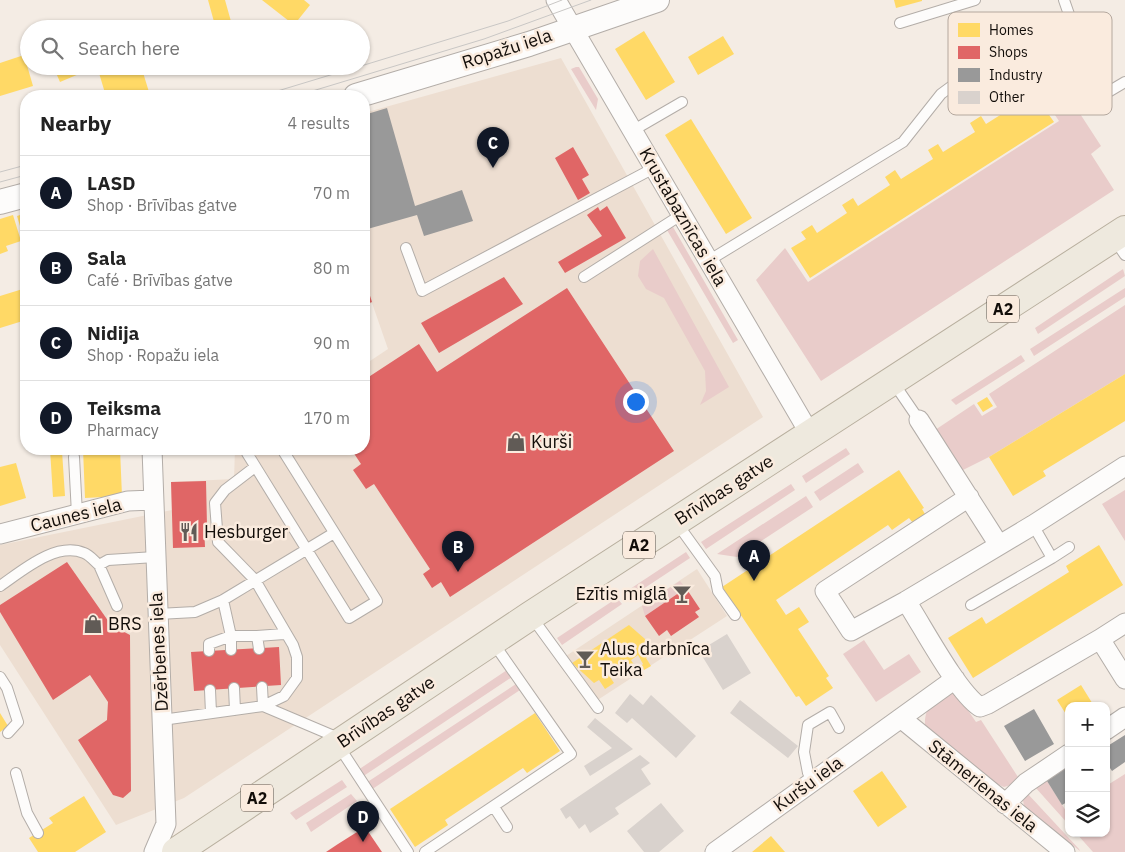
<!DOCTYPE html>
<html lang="en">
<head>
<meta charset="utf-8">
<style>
  :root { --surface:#fff; --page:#f2f2f2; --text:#222; --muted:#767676; --line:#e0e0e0; --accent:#111827 }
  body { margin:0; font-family:"IBM Plex Sans",sans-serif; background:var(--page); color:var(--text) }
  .controls { position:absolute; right:15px; bottom:15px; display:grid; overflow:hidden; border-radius:10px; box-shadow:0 1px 4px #0004 }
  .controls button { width:45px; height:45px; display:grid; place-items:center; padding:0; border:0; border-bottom:1px solid var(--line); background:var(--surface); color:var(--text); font:25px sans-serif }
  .you { position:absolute; left:635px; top:401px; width:18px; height:18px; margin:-12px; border:4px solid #fff; border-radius:50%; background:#1a73e8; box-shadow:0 0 0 8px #1a73e833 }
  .badge { display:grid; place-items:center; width:32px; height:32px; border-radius:50%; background:var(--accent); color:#fff; font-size:16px; font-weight:700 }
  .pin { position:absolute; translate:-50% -41px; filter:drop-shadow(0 1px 2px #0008) }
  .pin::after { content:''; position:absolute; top:26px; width:18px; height:15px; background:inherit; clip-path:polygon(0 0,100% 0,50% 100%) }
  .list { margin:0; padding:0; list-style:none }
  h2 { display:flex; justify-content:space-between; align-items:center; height:65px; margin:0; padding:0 20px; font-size:21px }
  h2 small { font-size:16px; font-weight:400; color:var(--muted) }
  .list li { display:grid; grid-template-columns:32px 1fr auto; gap:15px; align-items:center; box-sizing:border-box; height:75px; padding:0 20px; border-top:1px solid var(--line) }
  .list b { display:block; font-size:19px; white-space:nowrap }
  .list p { margin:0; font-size:16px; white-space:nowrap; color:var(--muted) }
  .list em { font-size:16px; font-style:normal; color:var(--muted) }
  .icon { flex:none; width:28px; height:28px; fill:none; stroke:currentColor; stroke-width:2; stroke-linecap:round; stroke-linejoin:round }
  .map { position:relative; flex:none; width:1125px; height:852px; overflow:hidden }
  .search { position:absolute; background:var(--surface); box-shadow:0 1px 4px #0004; left:20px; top:20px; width:350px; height:55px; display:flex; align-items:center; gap:12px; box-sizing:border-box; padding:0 18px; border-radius:28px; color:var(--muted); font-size:19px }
  .panel { position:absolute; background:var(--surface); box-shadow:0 1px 4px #0004; left:20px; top:90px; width:350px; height:365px; border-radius:20px }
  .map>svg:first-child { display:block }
</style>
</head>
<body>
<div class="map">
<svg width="1125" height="852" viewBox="0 0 1125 852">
  <rect width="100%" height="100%" fill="#f4ece4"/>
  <path fill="#edded1" d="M561,58L763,417L184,798L116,825L0,645V545L172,510L171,482L234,479L235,449H364V365L388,349L372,303L364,305V113Z
    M697,569L727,616L596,701L566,656Z"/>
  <path fill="#e9ccca" d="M1060,40L1083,83L1074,88L1082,102L1075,106L1101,146L1091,154L1114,190L821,381L756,280L785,248L808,282L1059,121L1053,112L1068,101L1038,53Z
    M576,67H579L598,99L596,110L571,69Z
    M673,227L738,340L733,343L667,230Z
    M653,249L729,387L700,405L706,391L705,371L664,298L646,289L638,276L640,261Z
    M1123,269L1125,276L1038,334L1035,328Z
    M1125,288V297L1034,356L1030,349Z
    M1125,305V374L989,457L961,471L935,430L974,404L982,416L997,407L989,394Z
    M1021,355L1025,361L956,405L951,400Z
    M846,448L850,454L806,483L802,476Z
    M858,463L864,472L820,501L814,492Z
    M791,484L795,490L706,549L701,542Z
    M1125,490V541L1102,504Z
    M806,496L813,507L737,557L717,554Z
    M686,552L690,558L631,597L627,591Z
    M680,581L686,588L645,616L642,606Z
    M617,598L622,604L562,645L557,638Z
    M864,640L884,670L909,654L921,672L876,702L843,654Z
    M513,666L518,673L362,777L358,770Z
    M522,680L526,686L371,790L366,783Z
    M952,687L976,722L981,720L1018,777L1017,783L1004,787L997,784L925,727C924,704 935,700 952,687Z
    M1125,774V852H1093L1076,833H1106V786Z
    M342,780L347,787L296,820L290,813Z
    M1047,781L1066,811L1069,810V825L1035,787Z
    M1027,793L1079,849L1080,851L1024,806L1023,800Z
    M351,794L357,801L311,832L306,823Z"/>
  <path fill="#ffd966" d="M208,0H225L232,25L216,29Z
    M262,0H304L310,5L294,25Z
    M894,0H922V1L896,8Z
    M644,31L675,82L646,100L615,49Z
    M723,36L734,54L698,75L688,57Z
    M1024,45L1035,62L1039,60L1065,100L1047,112L1054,122L810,278L791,248L806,239L801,232L812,225L817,233L847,213L842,205L853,198L858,206L890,185L885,177L895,170L901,179L933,159L928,150L938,144L943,152L975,132L970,123L981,116L986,124L1016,105L991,66Z
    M24,55L33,86L0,96V63Z
    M53,66H98L60,82Z
    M123,66H141L149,92L135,96H97L105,93L99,73Z
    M691,119L752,218L726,234L665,135Z
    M26,213V246L17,216Z
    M13,215L21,241L6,246L8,251L0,254V219Z
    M26,288V320L0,328V296Z
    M1125,374V421L1043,471L1046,476L1013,496L989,457Z
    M987,397L993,406L983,412L977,403Z
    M50,449H70L62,451L65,496L53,497Z
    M83,449H120L122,496L85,498Z
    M16,463L26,498L0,506V467Z
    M899,470L924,508L922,509L925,514L913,523L909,518L892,530L888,525L776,600L786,615L799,607L809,622L798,629L829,676L826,678L833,688L806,706L799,696L796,697L722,587Z
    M1099,545L1123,585L973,678L948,638L982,617L986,624L1069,572L1066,566Z
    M629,625L653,646L645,651L649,656L646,658L651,666L644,670L641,666L643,664L638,655L631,660L636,668L628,674L622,666L608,674L614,683L605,689L599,680L594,683L572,663Z
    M1081,685L1094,706H1069V719L1057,700Z
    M0,713L8,726L0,732Z
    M535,713L560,751L527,773L523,768L445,820L448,825L415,847L390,809Z
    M882,771L907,807L878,827L853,791Z
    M84,796L106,832L75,852H38L29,838L53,823L49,818Z
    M771,836L785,852H752Z"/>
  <path fill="#e06666" d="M573,147L589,175L582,179L590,193L578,200L555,158Z
    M607,206L626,238L565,273L558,262L602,236L587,215L598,207L600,211Z
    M364,277L372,302L364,305Z
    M504,277L523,304L439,353L421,323Z
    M567,288L674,451L450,597L441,582L432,588L423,574L430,569L374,484L366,489L353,470L361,464L351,449H364V380L419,344L437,372Z
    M206,481L207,526H204L205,547L173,548L171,482Z
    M67,562L111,625L130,635L131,791L123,798L113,795L78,740L107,720L108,702L90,675L53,700L0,612V605Z
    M686,588L700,609L695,612L699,617L671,636L667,630L659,636L645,616Z
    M279,647L281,685L194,691L191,652Z
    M365,827L382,852H326L338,844Z"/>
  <path fill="#999" d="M387,108L415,206L462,190L473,221L424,236L417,215L364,230V115Z
    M1034,709L1054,744L1025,761L1004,726Z
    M1125,735V762L1112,771L1106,762V747Z
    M1069,766V801L1062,805L1047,781Z"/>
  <path fill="#d9d2cd" d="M727,634L751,673L723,690L699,651Z
    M630,694L643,705L651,695L696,736L676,758L632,718L627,723L615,713Z
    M740,700L798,746L788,758L730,713Z
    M595,718L633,749L590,776L584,766L612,748L587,727Z
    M640,755L650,763L641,769L651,784L615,808L619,814L590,833L585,824L579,829L570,816L566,819L560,809Z
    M661,803L684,831L659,852H644L627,831Z"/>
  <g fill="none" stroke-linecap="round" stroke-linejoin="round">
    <g stroke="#b3ada8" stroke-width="12">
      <path id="service" d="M1064,0L1098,98L1125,82
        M900,23L975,0
        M632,131L682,102
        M1114,239L1125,255
        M406,248L422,291L654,168
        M708,261L903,142L941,94L975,69
        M584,277L681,215
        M893,382L919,420
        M254,449L247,453L349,618L377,601L282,449
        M74,457L77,514
        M255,467L225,490L215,503L218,542L255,580L293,645L297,657V678L284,696L263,706L262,687
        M676,522L715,576L718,591L735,615
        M1033,525L1052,558L1069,547
        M0,586C22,571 56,541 84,553C90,555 95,562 99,565
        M223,600L231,636H257L259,649
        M971,605L1052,558
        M117,606L99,565L108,560L155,557
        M158,614L195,612L223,600L334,533
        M531,616L598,708
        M257,636L284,634
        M209,651V644L231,636V650
        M0,677L7,688L18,722L8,733
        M234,688L235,710
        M210,690L211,713
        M162,720L263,706L341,739
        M338,745L408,852
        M16,773L27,813L38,833
        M808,773L804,752L808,725L830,712L839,728
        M494,807L507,827
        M425,852L571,754L492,641"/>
    </g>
    <g stroke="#b3ada8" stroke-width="21">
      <path id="minor" d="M556,0L810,434
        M919,420L999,545
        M152,449L166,824L154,852
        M1125,466L1033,525L906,601C923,627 957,692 980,707L988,704L1100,639L1125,679
        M0,534L128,501L153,500
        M906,601L851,631L825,591L969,497
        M1100,639L1125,623
        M902,719L1065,852
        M1106,730L1125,717
        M1005,804L1026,783L1069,754
        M715,852L955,679"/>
    </g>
    <g stroke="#b3ada8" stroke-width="26">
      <path id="tertiary" d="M356,96L529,44L657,0
        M0,202L26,195"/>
    </g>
    <g stroke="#b8af9e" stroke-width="30">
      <path id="trunk" d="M176,852L530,616L1125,230"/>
    </g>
    <use href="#service" stroke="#fdfcfb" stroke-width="10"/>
    <use href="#minor" stroke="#fdfcfb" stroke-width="19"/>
    <use href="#tertiary" stroke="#fdfcfb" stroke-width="24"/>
    <use href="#trunk" stroke="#eee9de" stroke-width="28"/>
    <path stroke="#c9c7c5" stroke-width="1" d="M361,66L508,21L562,0
      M261,96L360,66
      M296,96L484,39L591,0
      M0,172L26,165
      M0,182L26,175"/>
  </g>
  <defs>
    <g id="shop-bare" transform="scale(1.5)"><path d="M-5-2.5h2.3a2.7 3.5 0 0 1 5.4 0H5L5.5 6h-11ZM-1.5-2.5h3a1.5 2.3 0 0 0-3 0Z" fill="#615b56" stroke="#faebde" stroke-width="2.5" paint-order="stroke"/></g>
    <g id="restaurant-bare" transform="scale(1.5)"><path d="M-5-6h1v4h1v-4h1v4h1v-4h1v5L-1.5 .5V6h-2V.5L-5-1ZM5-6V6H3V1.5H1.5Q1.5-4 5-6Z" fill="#615b56" stroke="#faebde" stroke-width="2.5" paint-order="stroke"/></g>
    <g id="bar-bare" transform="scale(1.5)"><path d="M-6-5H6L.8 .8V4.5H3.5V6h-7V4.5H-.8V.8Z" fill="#615b56" stroke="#faebde" stroke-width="2.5" paint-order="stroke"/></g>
  </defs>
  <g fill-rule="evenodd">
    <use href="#shop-bare" x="516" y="442"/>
    <use href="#restaurant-bare" x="189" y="532"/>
    <use href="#bar-bare" x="682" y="594"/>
    <use href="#shop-bare" x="93" y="624"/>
    <use href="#bar-bare" x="585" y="659"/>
  </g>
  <g text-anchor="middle" stroke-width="5" stroke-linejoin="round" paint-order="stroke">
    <g fill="#faebde" stroke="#585049" stroke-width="1">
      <rect x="987" y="295.5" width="32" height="27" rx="4"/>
      <rect x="623" y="531.5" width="32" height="27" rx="4"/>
      <rect x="241" y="784.5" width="32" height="27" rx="4"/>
    </g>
    <g font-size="16" font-weight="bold" fill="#120d09">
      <text x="1003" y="315">A2</text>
      <text x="639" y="551">A2</text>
      <text x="257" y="804">A2</text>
    </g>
    <g font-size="18" fill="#120d09" stroke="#faebde">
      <text transform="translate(507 49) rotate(-18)" y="6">Ropažu iela</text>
      <text transform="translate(683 217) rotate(60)" y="6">Krustabaznīcas iela</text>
      <text transform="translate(724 490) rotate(-33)" y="6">Brīvības gatve</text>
      <text transform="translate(76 515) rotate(-14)" y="6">Caunes iela</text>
      <text transform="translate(159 652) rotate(-93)" y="6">Dzērbenes iela</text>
      <text transform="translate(386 712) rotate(-34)" y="6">Brīvības gatve</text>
      <text transform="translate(808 784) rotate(-36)" y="6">Kuršu iela</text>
      <text transform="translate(983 786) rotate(39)" y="6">Stāmerienas iela</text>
    </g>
    <g font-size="18" fill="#120d09" stroke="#faebde" text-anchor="start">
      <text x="531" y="448">Kurši</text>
      <text x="204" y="538">Hesburger</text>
      <text x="667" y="600" text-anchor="end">Ezītis miglā</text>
      <text x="108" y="630">BRS</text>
      <text x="600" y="655">Alus darbnīca<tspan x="600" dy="21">Teika</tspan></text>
    </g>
  </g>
  <rect x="948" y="12" width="164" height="103" rx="8" fill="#faebde" stroke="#b4a89e" stroke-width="1"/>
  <rect x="958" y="23" width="22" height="14" fill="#ffd966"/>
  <rect x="958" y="46" width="22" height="13" fill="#e06666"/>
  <rect x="958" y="68" width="22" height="14" fill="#999"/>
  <rect x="958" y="91" width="22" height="13" fill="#d9d2cd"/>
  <g font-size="14" fill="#120d09">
    <text x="989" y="35">Homes</text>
    <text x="989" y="57">Shops</text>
    <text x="989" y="80">Industry</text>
    <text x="989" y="102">Other</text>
  </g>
</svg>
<div class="controls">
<button>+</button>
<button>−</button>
<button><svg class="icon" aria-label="layers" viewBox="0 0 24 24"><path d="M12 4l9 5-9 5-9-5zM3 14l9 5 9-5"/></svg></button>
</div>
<div class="you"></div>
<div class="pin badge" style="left:754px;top:581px">A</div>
<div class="pin badge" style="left:458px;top:572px">B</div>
<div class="pin badge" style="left:493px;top:168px">C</div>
<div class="pin badge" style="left:363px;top:842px">D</div>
<div class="search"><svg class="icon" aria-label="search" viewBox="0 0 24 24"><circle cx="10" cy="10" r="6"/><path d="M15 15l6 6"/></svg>Search here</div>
<section class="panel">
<h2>Nearby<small>4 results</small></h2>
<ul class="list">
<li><span class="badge">A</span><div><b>LASD</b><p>Shop · Brīvības gatve</p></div><em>70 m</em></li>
<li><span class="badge">B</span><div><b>Sala</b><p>Café · Brīvības gatve</p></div><em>80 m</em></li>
<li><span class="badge">C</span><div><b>Nidija</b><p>Shop · Ropažu iela</p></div><em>90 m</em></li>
<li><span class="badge">D</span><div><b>Teiksma</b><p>Pharmacy</p></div><em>170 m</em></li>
</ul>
</section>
</div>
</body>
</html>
